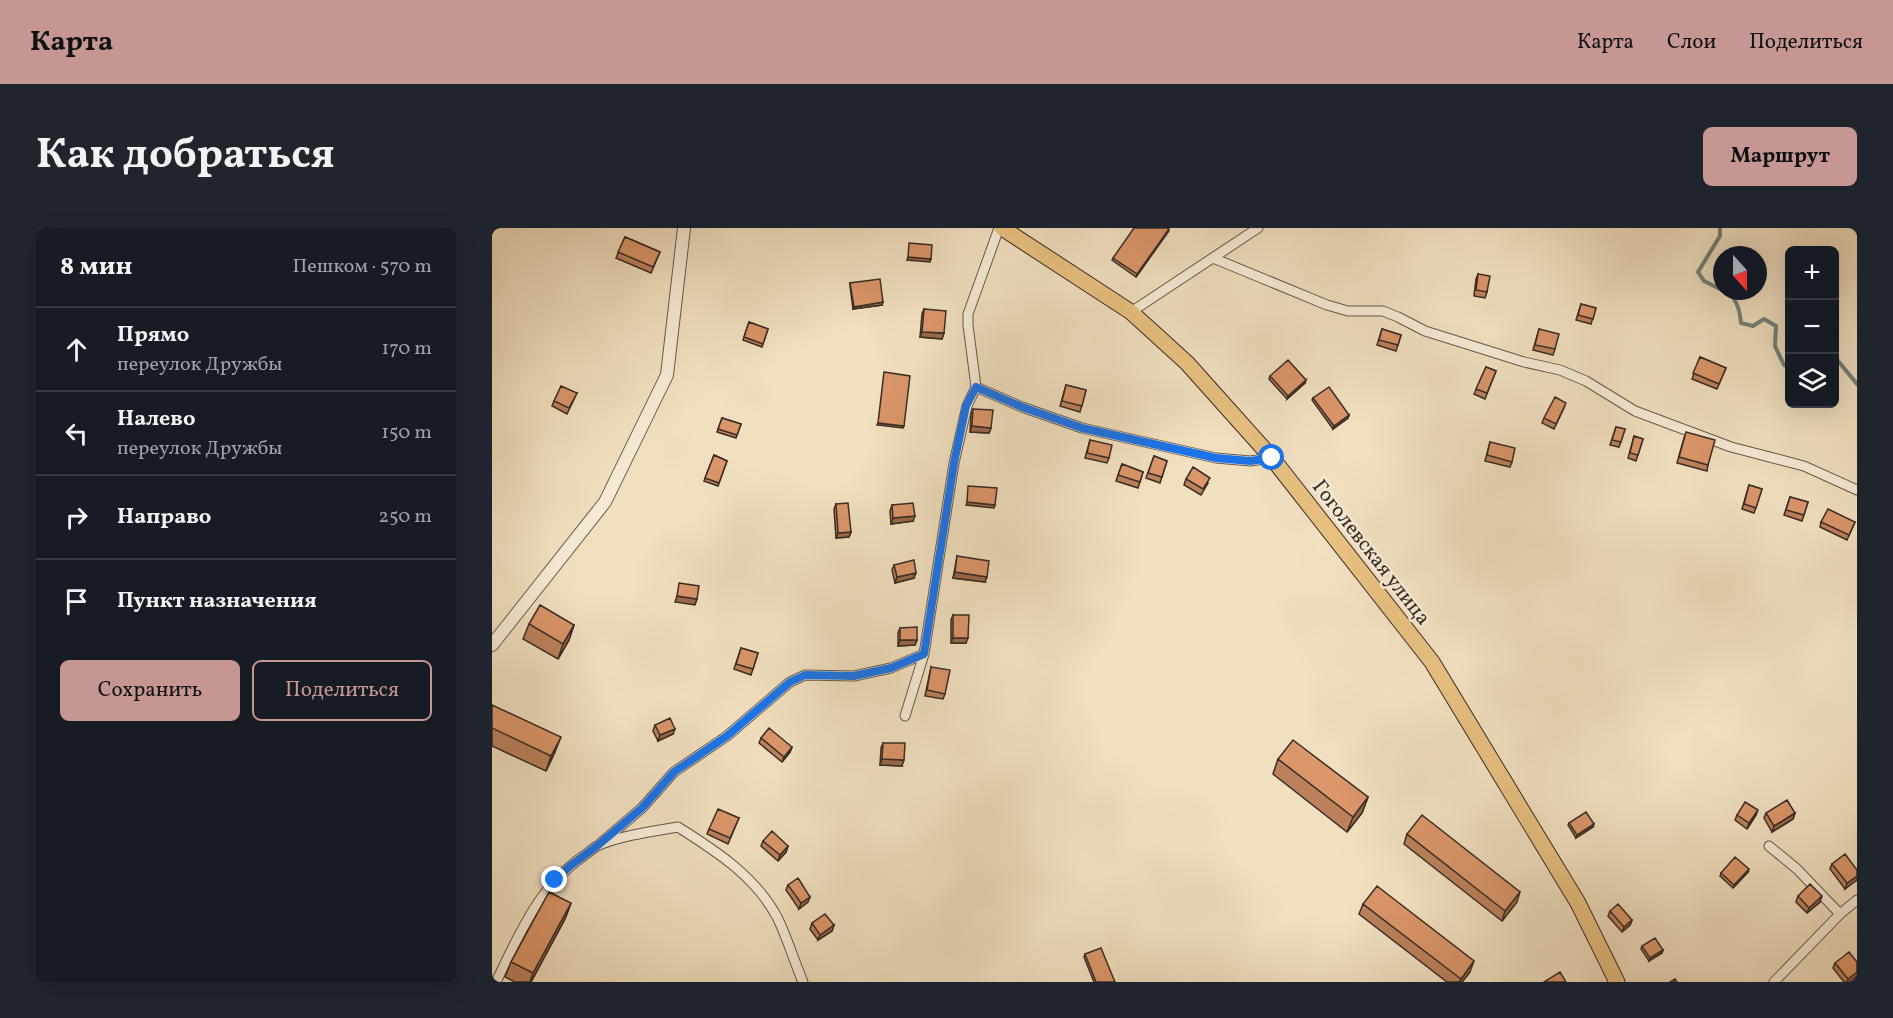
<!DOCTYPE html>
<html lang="ru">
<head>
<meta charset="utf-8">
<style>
  :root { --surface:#171b24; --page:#20242c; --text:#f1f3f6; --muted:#9ea1a6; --line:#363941; --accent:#c59692 }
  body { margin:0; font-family:Vollkorn,serif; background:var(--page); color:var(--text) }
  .controls { position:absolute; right:18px; top:18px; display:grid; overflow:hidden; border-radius:9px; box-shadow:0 6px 24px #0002 }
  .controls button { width:54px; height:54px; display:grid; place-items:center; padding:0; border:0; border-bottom:2px solid var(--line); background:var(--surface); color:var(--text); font:30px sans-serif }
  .compass { position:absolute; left:1221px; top:18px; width:54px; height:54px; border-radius:50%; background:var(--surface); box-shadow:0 6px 24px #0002; rotate:159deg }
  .stop { position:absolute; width:18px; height:18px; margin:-14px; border:4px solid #1a73e8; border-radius:50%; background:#fff }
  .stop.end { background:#1a73e8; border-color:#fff; box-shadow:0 2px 6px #0008 }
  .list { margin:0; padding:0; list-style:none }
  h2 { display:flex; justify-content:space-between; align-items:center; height:78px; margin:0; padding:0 24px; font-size:26px }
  h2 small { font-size:20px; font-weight:400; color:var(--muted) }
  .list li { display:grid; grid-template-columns:39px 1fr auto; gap:18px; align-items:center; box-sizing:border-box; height:84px; padding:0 24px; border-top:2px solid var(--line) }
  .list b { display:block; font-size:22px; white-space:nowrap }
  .list p { margin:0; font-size:20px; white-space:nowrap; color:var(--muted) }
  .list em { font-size:20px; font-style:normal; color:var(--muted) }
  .actions { display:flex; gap:12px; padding:18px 24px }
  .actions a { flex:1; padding:14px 0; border:2px solid var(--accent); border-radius:9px; text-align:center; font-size:21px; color:var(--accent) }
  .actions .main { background:var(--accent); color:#111 }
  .icon { flex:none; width:33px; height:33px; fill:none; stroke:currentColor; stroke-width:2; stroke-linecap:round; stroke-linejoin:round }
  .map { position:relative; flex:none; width:1365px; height:754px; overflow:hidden; border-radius:9px }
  header { display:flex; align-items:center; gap:36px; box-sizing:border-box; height:84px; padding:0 30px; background:var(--accent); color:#111 }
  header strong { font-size:28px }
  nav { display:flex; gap:33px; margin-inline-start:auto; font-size:21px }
  .intro { display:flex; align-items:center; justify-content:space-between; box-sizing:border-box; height:144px; padding:0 36px }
  h1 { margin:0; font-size:42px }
  .button { padding:15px 27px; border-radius:9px; background:var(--accent); color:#111; font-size:21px; font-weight:700 }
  main { display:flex; gap:36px; padding:0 36px }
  aside { flex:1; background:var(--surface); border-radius:9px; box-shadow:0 6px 24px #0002 }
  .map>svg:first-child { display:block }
</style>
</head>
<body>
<header>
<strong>Карта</strong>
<nav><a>Карта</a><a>Слои</a><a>Поделиться</a></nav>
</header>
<div class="intro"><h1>Как добраться</h1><a class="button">Маршрут</a></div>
<main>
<aside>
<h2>8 мин<small>Пешком · 570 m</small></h2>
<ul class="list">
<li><svg class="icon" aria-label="ahead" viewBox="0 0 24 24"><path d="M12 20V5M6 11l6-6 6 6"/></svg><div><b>Прямо</b><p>переулок Дружбы</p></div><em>170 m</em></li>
<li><svg class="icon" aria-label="left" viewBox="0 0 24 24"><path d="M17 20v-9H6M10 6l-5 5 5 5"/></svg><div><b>Налево</b><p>переулок Дружбы</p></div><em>150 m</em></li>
<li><svg class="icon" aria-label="right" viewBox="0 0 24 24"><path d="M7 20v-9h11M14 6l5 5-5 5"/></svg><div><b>Направо</b></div><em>250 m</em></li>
<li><svg class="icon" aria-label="arrive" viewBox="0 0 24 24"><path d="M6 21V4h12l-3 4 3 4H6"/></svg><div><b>Пункт назначения</b></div></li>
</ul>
<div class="actions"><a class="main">Сохранить</a><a>Поделиться</a></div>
</aside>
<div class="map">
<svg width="1365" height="754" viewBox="0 0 1365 754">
  <rect width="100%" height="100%" fill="#f1e0c0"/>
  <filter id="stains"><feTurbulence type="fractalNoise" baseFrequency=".00333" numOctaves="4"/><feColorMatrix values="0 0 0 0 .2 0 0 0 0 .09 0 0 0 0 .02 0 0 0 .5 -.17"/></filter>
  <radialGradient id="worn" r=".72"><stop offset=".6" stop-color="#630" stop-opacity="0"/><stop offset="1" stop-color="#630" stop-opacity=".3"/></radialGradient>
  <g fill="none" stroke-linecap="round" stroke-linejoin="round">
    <path stroke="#74837b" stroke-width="4" d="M1228,0V8L1206,44L1212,53L1230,62
      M1233,63C1245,69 1248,83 1249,95L1261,98L1272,91L1284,98L1283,118L1292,137L1298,139
      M1342,128L1365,156"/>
    <g stroke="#67584c" stroke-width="11">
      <path id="minor" d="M721,30L835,77L856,83H891L906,89L933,103L1032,134L1068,142L1094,153L1143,183L1239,219L1312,238L1365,262
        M639,84L766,0
        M484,159L530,179L590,200L724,230L758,233L780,230
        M413,488L432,426L462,235L475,178L484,159L476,97V86L507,0
        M109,615L150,580L182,544L235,508L298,454L313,447L362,448L399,440L432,426
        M1277,618L1305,641L1348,686
        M4,754C27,707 46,660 90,629C95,626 100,621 105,618C127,608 162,603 186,599C224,623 263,648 285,689C295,709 302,733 311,754
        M1282,754L1348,686L1365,672"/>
    </g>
    <g stroke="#67584c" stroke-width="14">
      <path id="tertiary" d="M0,417L113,274L175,147L192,0"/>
    </g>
    <g stroke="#392b25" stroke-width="17">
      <path id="primary" d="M510,0L639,84L695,135L780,230L940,434L1086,675L1125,754"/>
    </g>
    <use href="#minor" stroke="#f6ebd6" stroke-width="9"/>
    <use href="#tertiary" stroke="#f6ebd6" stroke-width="12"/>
    <use href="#primary" stroke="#e8c080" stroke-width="15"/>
  </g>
  <path fill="#bc815b" stroke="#392b25" stroke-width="1.5" d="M676,4L644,49L620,32L621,30Z
    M133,9L168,24L159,45L124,30Z
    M986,46L995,64L993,70L982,68L984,51Z
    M358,55L390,77L361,81L358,58Z
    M1089,76L1104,80L1099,96L1084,92Z
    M432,81L452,105L450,111L428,109L430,86Z
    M257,94L276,101L270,119L251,112Z
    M890,101L909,107L904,123L885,117Z
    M1047,101L1063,121L1061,127L1041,122Z
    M1208,129L1234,140L1225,161L1200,151Z
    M994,139L1004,143L993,171L982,166Z
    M778,148L813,155L795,171L777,151Z
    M574,157L594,162L588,184L568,178Z
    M85,165L75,186L60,178L62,173Z
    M821,170L857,187L856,190L841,201L820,172Z
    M1072,180L1062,201L1050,195L1052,190Z
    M481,181L499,200L497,205L478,204L479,186Z
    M230,190L249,196L244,210L225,204Z
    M1124,199L1133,201L1127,219L1118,217Z
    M1142,208L1151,211L1144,233L1136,230Z
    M1192,210L1216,237L1215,243L1185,235Z
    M598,212L617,230L615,235L593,230Z
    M998,214L1020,234L1018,239L993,233Z
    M222,227L235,233L226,258L212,253Z
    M662,228L675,233L668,255L654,250Z
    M630,236L651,244L646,260L624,253Z
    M694,251L716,255L709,267L692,257Z
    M1257,257L1270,261L1262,285L1250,281Z
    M1298,269L1316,274L1310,293L1292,287Z
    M344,276L359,304L357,309L344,310L342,281Z
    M400,277L421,293L399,296L398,283Z
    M1329,294H1363L1355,312L1328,299Z
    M465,328L493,354L461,350L464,334Z
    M402,337L422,350L403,355L400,342Z
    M461,387L474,415H459V392Z
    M37,396L82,397L77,412L66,431L31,411Z
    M408,400L425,412L423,417L406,418V405Z
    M249,420L266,425L259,447L242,441Z
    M439,439L453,466L451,471L433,468Z
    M0,477L63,524L54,543L0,518Z
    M163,497L181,506L166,513L161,503Z
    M269,510L300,519L298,524L290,534L267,515Z
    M391,515L410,538L388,537L389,520Z
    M786,531L876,569L870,585L855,604L781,546Z
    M1274,585H1303L1301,591L1280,604L1272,590Z
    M1245,587H1264L1255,601L1243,592Z
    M247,590L236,616L215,606L217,601Z
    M1077,595L1101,599L1084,610L1076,597Z
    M915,606L1025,674L1010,693L912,616Z
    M271,613L296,618L294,624L286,633L269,618Z
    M1340,636L1365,642L1353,661L1338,641Z
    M1256,644L1241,660L1228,648L1229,645Z
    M296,657L316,674L307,681L294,662Z
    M1306,668L1328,674L1315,685L1304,674Z
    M79,675L73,691L39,754H23L13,749L19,734Z
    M871,676L978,744L970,754H955L867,686Z
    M1118,683L1140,692L1138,697L1130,704L1116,688Z
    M320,695L342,697L340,703L326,712L318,701Z
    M1150,718L1171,722L1170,725L1157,733L1149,721Z
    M593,726L623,754H602L592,729Z
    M1343,735L1365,748L1357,754H1352L1341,740Z"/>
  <path fill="#99694a" stroke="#392b25" stroke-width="1.5" d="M677,1L676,4L644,49L645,46Z
    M416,29L439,31L438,34L415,32Z
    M391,74L390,77L361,81L362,79Z
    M430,104L452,105L450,111L428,109Z
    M814,152L813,155L795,171L796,168Z
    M857,187L856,190L841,201L842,198Z
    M386,195L412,198L411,200L385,197Z
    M480,198L499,200L497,205L478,204Z
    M475,274L503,277L502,280L474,277Z
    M423,288L421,293L399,296L401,290Z
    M359,304L357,309L344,310L346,305Z
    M463,344L495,349L493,354L461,350Z
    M424,345L422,350L403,355L405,349Z
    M185,368L205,371L203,377L183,374Z
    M82,397L77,412L66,431L71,416Z
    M461,410H476L474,415H459Z
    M408,412H425L423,417L406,418Z
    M183,501L181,506L166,513L168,507Z
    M69,509L63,524L54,543L59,528Z
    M300,519L298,524L290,534L292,529Z
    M390,531L412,532L410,538L388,537Z
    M876,569L870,585L855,604L861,589Z
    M1266,582L1264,587L1255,601L1257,595Z
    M1303,585L1301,591L1280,604L1282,598Z
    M1102,596L1101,599L1084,610L1085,607Z
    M296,618L294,624L286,633L288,627Z
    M1257,641L1256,644L1241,660L1242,657Z
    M1365,648V652L1353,661L1355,655Z
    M1028,664L1025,674L1010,693L1013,683Z
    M1330,668L1328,674L1315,685L1317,680Z
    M318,669L316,674L307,681L309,675Z
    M79,675L73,691L39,754H38L41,745Z
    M1140,692L1138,697L1130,704L1132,699Z
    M342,697L340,703L326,712L328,707Z
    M1171,722L1170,725L1157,733L1158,730Z
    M982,733L978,744L970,754H967L969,751Z
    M1365,744V748L1357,754H1355L1356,751Z"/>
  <path fill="#db966a" stroke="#392b25" stroke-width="1.5" d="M642,0H675L677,1L645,46L621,30Z
    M133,9L168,24L161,39L126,24Z
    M417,15L440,17L439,31L416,29Z
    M986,46L998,48L995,64L984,62Z
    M388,51L391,74L362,79L358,55Z
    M1089,76L1104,80L1101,91L1086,87Z
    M432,81L454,83L452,105L430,104Z
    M257,94L276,101L271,116L252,109Z
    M890,101L909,107L906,117L887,112Z
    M1047,101L1067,106L1063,121L1043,117Z
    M1208,129L1234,140L1227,156L1201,145Z
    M796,132L814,152L796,168L778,148Z
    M994,139L1004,143L995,165L984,161Z
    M392,144L418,148L412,198L386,195Z
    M574,157L594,162L590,178L570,173Z
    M69,158L85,165L77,180L62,173Z
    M837,159L857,187L842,198L821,170Z
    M1063,169L1074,175L1064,196L1052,190Z
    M481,181L501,182L499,200L480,198Z
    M230,190L249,196L245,207L226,201Z
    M1124,199L1133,201L1129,214L1120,212Z
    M1194,204L1223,212L1216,237L1187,229Z
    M1142,208L1151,211L1146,227L1138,225Z
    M598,212L620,217L617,230L595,225Z
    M998,214L1023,220L1020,234L995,227Z
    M222,227L235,233L227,255L213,250Z
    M662,228L675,233L670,249L656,245Z
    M630,236L651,244L648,254L626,247Z
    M701,239L718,250L711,261L694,251Z
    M1257,257L1270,261L1264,280L1252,276Z
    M476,258L505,260L503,277L475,274Z
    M1298,269L1316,274L1312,287L1294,282Z
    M356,275L359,304L346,305L344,276Z
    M421,275L423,288L401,290L400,277Z
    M1336,281L1363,294L1357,307L1329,294Z
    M465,328L497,333L495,349L463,344Z
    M422,332L424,345L405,349L402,337Z
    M187,355L207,358L205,371L185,368Z
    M48,377L82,397L71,416L37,396Z
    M461,387H477L476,410H461Z
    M425,399V412H408V400Z
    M249,420L266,425L261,441L244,436Z
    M439,439L458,442L453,466L435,462Z
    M0,477L69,509L59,528L0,500Z
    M178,490L183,501L168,507L163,497Z
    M277,500L300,519L292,529L269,510Z
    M801,512L876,569L861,589L786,531Z
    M391,515H413L412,532L390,531Z
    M1295,572L1303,585L1282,598L1274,585Z
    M1253,574L1266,582L1257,595L1245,587Z
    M226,581L247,590L238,610L217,601Z
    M1094,584L1102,596L1085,607L1077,595Z
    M930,587L1028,664L1013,683L915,606Z
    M280,603L296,618L288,627L271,613Z
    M1353,626L1365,642V648L1355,655L1340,636Z
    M1243,629L1257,641L1242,657L1229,645Z
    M306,650L318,669L309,675L296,657Z
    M1318,656L1330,668L1317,680L1306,668Z
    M885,658L982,733L969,751L871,676Z
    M57,664L79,675L41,745L19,734Z
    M1126,676L1140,692L1132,699L1118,683Z
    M333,686L342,697L328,707L320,695Z
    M1163,710L1171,722L1158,730L1150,718Z
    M609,720L623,754H604L593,726Z
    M1357,724L1365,734V744L1356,751L1343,735Z
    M1068,744L1074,754H1052Z
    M1183,751L1185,754H1178Z"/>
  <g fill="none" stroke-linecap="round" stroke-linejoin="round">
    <path stroke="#1a73e8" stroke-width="8" d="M63,652L78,638L105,618L150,580L182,544L235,508L298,454L313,447L362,448L399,440L432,426L462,235L474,178L484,159L530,179L590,200L724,230L758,233L780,230"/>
  </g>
  <g text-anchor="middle" stroke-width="5" stroke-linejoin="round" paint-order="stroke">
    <g font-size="21" fill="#392b25" stroke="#f6ebd6">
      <text transform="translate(880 324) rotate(52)" y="7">Гоголевская улица</text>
    </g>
  </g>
  <rect width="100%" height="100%" filter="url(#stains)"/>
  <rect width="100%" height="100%" fill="url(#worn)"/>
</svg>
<div class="controls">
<button>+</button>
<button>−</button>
<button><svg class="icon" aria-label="layers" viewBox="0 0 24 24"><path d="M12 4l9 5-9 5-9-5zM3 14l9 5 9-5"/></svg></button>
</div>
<svg class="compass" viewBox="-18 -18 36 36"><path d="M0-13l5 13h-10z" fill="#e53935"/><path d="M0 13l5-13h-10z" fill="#9ea1a6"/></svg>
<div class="stop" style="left:780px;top:230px"></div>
<div class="stop end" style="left:63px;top:652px"></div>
</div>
</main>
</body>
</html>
